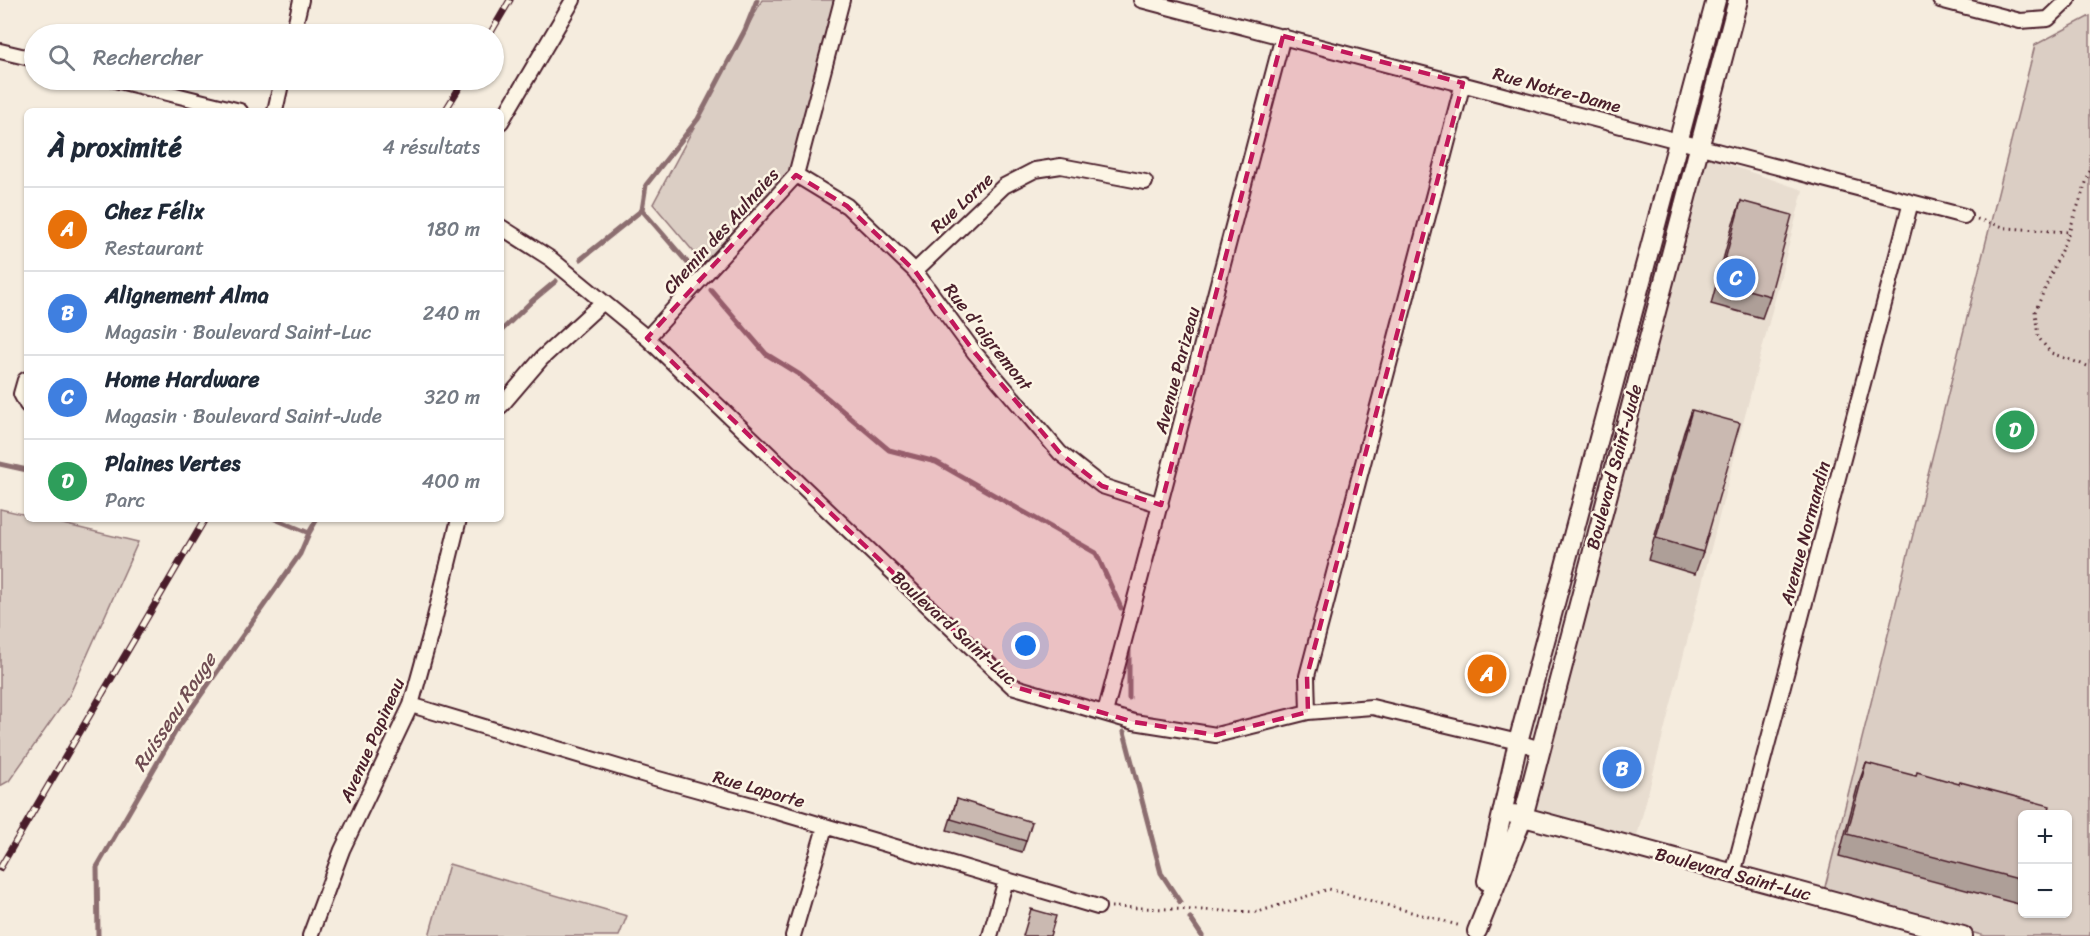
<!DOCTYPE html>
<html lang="fr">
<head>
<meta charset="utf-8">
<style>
  :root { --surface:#fff; --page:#f6f6f7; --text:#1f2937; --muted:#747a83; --line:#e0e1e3; --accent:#d93025 }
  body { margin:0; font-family:Sriracha,sans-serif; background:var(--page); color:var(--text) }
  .controls { position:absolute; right:18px; bottom:18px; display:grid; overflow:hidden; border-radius:9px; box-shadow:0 2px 4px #0004 }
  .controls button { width:54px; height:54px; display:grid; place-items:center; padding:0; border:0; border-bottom:2px solid var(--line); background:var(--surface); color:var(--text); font:30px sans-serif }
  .you { position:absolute; left:1026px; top:646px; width:21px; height:21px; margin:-15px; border:4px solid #fff; border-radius:50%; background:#1a73e8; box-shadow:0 0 0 9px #1a73e833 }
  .badge { display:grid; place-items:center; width:39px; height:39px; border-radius:50%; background:var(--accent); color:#fff; font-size:20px; font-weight:700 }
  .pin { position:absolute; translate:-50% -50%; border:3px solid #fff; box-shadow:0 2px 6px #0006 }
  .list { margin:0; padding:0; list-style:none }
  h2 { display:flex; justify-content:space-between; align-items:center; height:78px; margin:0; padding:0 24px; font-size:26px }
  h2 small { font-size:20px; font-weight:400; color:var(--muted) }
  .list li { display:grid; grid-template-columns:39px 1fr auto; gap:18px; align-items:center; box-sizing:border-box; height:84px; padding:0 24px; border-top:2px solid var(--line) }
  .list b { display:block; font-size:22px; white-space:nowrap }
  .list p { margin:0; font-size:20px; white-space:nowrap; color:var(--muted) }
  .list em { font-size:20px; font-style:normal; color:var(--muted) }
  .icon { flex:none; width:33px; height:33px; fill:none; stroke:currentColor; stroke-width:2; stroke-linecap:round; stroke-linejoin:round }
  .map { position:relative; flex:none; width:2090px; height:936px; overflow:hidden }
  .search { position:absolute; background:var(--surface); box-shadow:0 2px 4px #0004; left:24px; top:24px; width:480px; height:66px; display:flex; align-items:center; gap:15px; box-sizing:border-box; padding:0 21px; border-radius:33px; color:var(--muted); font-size:22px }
  .panel { position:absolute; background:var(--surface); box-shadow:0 2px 4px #0004; left:24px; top:108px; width:480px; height:414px; border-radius:9px }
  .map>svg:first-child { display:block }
</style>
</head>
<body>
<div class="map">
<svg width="2090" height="936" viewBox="0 0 2090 936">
  <rect width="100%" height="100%" fill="#f5ecde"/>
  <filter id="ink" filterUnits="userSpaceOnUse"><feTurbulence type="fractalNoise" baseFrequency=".0167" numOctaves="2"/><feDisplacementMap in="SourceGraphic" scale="12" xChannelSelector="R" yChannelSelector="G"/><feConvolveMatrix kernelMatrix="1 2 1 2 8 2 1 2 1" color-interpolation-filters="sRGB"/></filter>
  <g filter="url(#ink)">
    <path fill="#e8ddd0" d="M1700,155L1803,190L1635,844L1527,815Z"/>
    <path fill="#dbcec4" stroke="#927678" stroke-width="1.5" fill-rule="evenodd" d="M762,0H834L796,175L710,271L653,204Z
      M2090,16V936H1985L1824,891L2035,45ZM2022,814H2068V914H2022Z
      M0,509L27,515V519H42L138,542L69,696L9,781L0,786Z
      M449,864L627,916L619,936H429Z"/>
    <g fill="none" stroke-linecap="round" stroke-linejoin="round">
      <path stroke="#8c6e70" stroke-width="5" d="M642,210L693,269
        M581,259L642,210L646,185L698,119L745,30L757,0
        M711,290L766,354L800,375L889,450L936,462L1096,553L1121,608
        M501,331L532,301L556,281
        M0,464L27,470
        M275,519L309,533
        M1129,643V698
        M1124,732L1161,873L1180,902
        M1190,918L1202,936
        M98,936L97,867L177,729L300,554L309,533L317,519"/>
      <g stroke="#4a1f2b" stroke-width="18">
        <path id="minor" d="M1141,0L1964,216
          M1940,0L2020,21L2048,19L2068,0
          M293,34L301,0
          M0,51L34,59
          M115,80L240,111
          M275,111L282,80
          M501,122L573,0
          M796,175L847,206L915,271L975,353L1060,453L1102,486L1161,505
          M501,227L551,259L647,338L1012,686L1134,722L1216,735L1308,712L1372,707L1518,742L1540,749
          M915,271L1004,186L1035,170L1061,166L1145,182
          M647,338L796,175L842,0
          M27,379L25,380L21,394L27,405
          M501,406L542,358L603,302
          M411,705L655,778L781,813L1098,907
          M1308,712L1307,676L1463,83
          M1105,713L1283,36
          M1733,874L1911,202
          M310,936L342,850L411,705L432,629L459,519
          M793,936L825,827
          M990,936L1006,880"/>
      </g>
      <g stroke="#4a1f2b" stroke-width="22">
        <path id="tertiary" d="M1513,814L1963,936
          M1487,881L1518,742L1716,0
          M1477,931L1523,817L1738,0"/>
      </g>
      <path stroke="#4a1f2b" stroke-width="3" stroke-dasharray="1.5 4.5" stroke-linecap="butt" d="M2090,171L2069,232L2035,312L2038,337L2051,353L2090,367
        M1977,219L2007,228L2068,232
        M1111,907L1258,912L1329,889L1461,926"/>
      <use href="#minor" stroke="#fcf5e5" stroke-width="14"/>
      <use href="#tertiary" stroke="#fcf5e5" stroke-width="18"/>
      <g stroke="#4a1f2b" stroke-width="7">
        <path id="rail" d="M490,34L510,0
          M445,111L464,80
          M0,868L205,519"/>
      </g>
      <use href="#rail" stroke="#fcf5e5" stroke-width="4.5" stroke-dasharray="14" stroke-linecap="butt"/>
    </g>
    <path fill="#ae9f98" stroke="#4a1f2b" stroke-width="1.5" d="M1741,201L1770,296L1762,318L1711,304L1733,223Z
      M1692,410L1703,552L1695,574L1648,560L1684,432Z
      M1866,763L2022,814V905L1839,856L1858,785Z
      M957,799L1026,841L1022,852L947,830Z"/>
    <path fill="#cab9b1" stroke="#4a1f2b" stroke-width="1.5" d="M1741,201L1792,215L1770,296L1719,282Z
      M1692,410L1740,423L1703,552L1656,538Z
      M1866,763L1916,776L1917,772L1959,784L1960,782L2050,806L2048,814H2022V880L1847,834Z
      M957,799L1032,822L1026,841L951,819Z
      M1031,909L1056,916L1050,936H1023Z"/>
  </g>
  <path fill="#c2185b" fill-opacity="0.2" stroke="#c2185b" stroke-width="4.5" stroke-dasharray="12 8" stroke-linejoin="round" d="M1283,36L1463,83L1307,676L1308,712L1216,735L1134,722L1012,686L647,338L796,175L847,206L915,271L975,353L1060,453L1102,486L1161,505Z"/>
  <g text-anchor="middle" stroke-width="5" stroke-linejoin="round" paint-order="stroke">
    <g font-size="18" fill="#4a1f2b" stroke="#fcf5e5">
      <text transform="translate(1557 90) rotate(15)" y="6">Rue Notre-Dame</text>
      <text transform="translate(962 203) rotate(-43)" y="6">Rue Lorne</text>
      <text transform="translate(721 231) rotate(-48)" y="6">Chemin des Aulnaies</text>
      <text transform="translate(988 337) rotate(52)" y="6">Rue d'aigremont</text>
      <text transform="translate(1177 370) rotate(-75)" y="6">Avenue Parizeau</text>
      <text transform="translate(1614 467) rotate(-75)" y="6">Boulevard Saint-Jude</text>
      <text transform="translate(1805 533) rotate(-75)" y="6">Avenue Normandin</text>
      <text transform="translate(954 628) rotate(42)" y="6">Boulevard Saint-Luc</text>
      <text transform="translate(372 740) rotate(-66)" y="6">Avenue Papineau</text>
      <text transform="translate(759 789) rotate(16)" y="6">Rue Laporte</text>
      <text transform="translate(1733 874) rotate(15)" y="6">Boulevard Saint-Luc</text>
    </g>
    <g font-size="20" font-style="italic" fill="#704d53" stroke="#fcf5e5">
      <text transform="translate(174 712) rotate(-57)" y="7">Ruisseau Rouge</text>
    </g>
  </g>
</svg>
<div class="controls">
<button>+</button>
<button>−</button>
</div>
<div class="you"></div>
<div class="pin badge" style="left:1487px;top:674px;background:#e8710a">A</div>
<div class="pin badge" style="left:1622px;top:769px;background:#3f7fe0">B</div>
<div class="pin badge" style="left:1736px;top:278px;background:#3f7fe0">C</div>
<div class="pin badge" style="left:2015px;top:430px;background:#2e9e5b">D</div>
<div class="search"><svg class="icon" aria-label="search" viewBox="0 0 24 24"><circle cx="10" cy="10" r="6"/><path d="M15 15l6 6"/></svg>Rechercher</div>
<section class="panel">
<h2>À proximité<small>4 résultats</small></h2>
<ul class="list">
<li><span class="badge" style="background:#e8710a">A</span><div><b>Chez Félix</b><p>Restaurant</p></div><em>180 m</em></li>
<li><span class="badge" style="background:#3f7fe0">B</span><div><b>Alignement Alma</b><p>Magasin · Boulevard Saint-Luc</p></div><em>240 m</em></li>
<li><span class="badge" style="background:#3f7fe0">C</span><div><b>Home Hardware</b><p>Magasin · Boulevard Saint-Jude</p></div><em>320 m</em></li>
<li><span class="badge" style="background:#2e9e5b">D</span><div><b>Plaines Vertes</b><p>Parc</p></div><em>400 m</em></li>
</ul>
</section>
</div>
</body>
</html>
